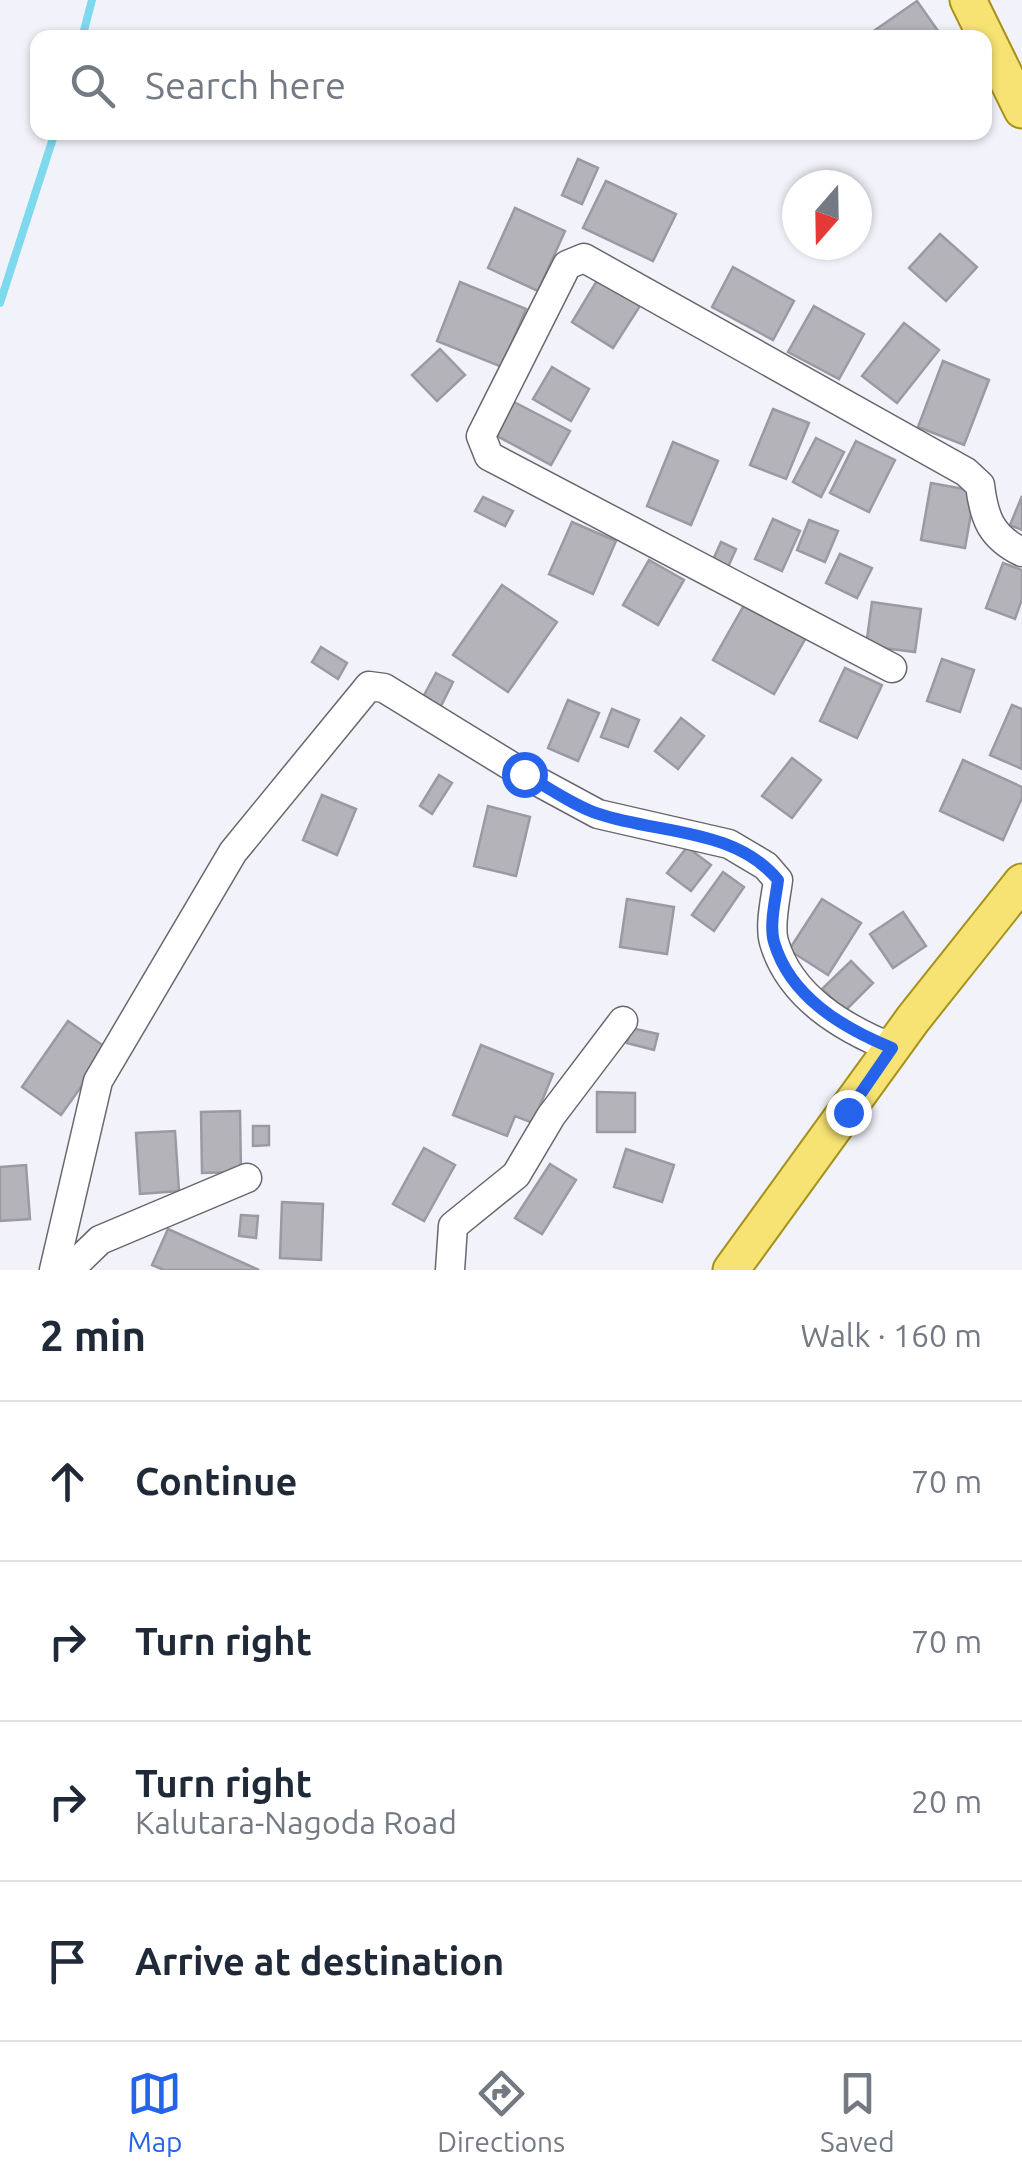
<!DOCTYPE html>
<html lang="en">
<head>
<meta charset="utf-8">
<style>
  :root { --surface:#fff; --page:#f2f2f3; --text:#1f2937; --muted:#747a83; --line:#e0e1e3; --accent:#2563eb }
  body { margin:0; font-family:Ubuntu,sans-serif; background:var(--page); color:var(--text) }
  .compass { position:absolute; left:782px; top:170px; width:90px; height:90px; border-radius:50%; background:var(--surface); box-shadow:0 2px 8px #0004; rotate:200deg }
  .stop { position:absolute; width:30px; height:30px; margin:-22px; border:8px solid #2563eb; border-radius:50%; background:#fff }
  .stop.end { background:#2563eb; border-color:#fff; box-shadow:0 2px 10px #0008 }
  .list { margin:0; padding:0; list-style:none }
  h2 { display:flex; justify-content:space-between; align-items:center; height:130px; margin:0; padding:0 40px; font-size:42px }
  h2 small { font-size:32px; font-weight:400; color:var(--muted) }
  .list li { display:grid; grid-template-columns:65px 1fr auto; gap:30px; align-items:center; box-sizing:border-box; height:160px; padding:0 40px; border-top:2px solid var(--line) }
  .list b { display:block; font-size:38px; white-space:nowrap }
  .list p { margin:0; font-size:32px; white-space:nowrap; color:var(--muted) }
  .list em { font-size:32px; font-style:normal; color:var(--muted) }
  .icon { flex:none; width:55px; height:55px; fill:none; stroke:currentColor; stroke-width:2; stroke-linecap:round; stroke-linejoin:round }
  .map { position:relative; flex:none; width:1022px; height:1270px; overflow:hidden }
  .search { position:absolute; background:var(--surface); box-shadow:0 2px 8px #0004; left:30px; right:30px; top:30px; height:110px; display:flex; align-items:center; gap:25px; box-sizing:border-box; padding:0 35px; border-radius:20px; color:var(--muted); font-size:38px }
  .sheet { height:770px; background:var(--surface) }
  nav { display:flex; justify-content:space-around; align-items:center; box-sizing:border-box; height:140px; border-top:2px solid var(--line); background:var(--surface); font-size:28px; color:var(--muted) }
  nav a { display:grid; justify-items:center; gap:5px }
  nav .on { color:var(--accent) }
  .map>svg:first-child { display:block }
</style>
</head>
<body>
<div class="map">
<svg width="1022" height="1270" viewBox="0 0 1022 1270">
  <rect width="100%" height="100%" fill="#f2f2fa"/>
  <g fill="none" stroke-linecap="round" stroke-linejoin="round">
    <path stroke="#7fd9ed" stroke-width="8" d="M82,38L92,0
      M0,303L55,132"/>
  </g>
  <path fill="#b4b3ba" stroke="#9b9aa1" stroke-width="2.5" d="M917,1L943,38H880L875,30Z
    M578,159L598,168L582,204L562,195Z
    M606,181L676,214L653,261L583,228Z
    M515,208L565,231L538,291L488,268Z
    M940,234L977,267L946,301L909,268Z
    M733,267L794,301L773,340L712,307Z
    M598,279L640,306L613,348L572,322Z
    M460,282L526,309L502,367L437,341Z
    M814,306L864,334L839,379L788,352Z
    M904,323L939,350L897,403L862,376Z
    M440,349L465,375L437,401L412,375Z
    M943,361L989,380L964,445L918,427Z
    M552,367L589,389L571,421L533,399Z
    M514,402L570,431L551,465L497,436Z
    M773,409L809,423L786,479L750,465Z
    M816,438L844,452L821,497L793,482Z
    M856,441L895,460L869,512L830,493Z
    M673,442L718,461L691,525L647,506Z
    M931,483L975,491L965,548L921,540Z
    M1022,496V530L1010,525Z
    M483,497L513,511L505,526L475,511Z
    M773,519L800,531L782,571L755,559Z
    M809,520L838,531L825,562L797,550Z
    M572,522L616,541L593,594L549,574Z
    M721,542L736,549L728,567L713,560Z
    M840,554L872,568L857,598L826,583Z
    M649,560L684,580L658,625L623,605Z
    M1003,563L1022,570V599L1015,619L986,608Z
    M502,585L557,622L508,692L453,655Z
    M747,600L808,634L774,694L713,660Z
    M872,602L921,609L915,652L866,646Z
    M321,647L347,663L338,679L312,662Z
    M942,659L974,670L960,712L927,701Z
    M845,668L882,685L857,738L820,721Z
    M436,673L453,682L440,708L422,699Z
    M568,700L599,713L578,761L548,748Z
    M1012,705L1022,709V769L990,755Z
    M612,709L639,720L628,747L601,737Z
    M681,718L704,736L678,769L655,751Z
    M792,758L821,780L792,818L762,796Z
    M963,760L1022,787V798L1003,840L940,811Z
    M439,775L452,783L432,814L420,806Z
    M322,795L356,809L337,855L303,840Z
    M488,806L530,817L516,876L474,866Z
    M687,847L711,865L691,891L667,873Z
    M723,872L744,887L714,931L692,915Z
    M627,899L674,907L667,954L620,947Z
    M822,899L861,923L828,975L789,950Z
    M903,912L926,946L893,968L870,934Z
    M851,961L873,983L845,1011L822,989Z
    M68,1021L108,1049L61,1115L22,1087Z
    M631,1028L658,1034L654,1050L627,1043Z
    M481,1045L553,1074L533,1123L515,1116L507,1136L453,1115Z
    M597,1092L635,1093V1132H597Z
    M240,1111L241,1172L202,1173L201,1112Z
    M253,1126H269V1145L253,1146Z
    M175,1131L179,1191L140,1194L136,1133Z
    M424,1148L455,1165L424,1221L393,1204Z
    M626,1149L674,1165L662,1202L614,1187Z
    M550,1164L576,1180L542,1234L515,1218Z
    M26,1165L30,1219L0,1221V1167Z
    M282,1202L323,1204L321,1260L280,1258Z
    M241,1215L258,1216L256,1238L239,1236Z
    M168,1229L259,1270H164L152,1265Z"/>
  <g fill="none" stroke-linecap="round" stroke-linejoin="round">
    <g stroke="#67676d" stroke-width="31">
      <path id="minor" d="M892,668L489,456L481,436L567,265L584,258L966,472L980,485C984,518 991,537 1022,552
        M54,1270L98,1081L233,852L369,686L384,688L524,774L598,814L729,844L766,866L778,880C776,897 769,925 774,942C790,997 843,1028 892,1048
        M69,1270L100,1240L247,1178
        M450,1270L453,1226L516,1175L551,1116L623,1021"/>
    </g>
    <g stroke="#a6921a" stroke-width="39">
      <path id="major" d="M968,0L1022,110
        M731,1270L913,1019L1022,882"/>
    </g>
    <use href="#minor" stroke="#fff" stroke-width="28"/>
    <use href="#major" stroke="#f6e374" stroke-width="35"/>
  </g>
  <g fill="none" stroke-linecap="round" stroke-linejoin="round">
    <path stroke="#2563eb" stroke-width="12" d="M524,774C548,787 574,806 599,814C659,834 735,828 778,880C776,897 769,925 774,942C790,997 843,1028 892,1048L848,1112"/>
  </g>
</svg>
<svg class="compass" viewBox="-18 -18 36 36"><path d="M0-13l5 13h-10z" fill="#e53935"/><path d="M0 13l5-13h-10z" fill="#747a83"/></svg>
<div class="stop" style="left:524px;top:774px"></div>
<div class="stop end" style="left:848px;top:1112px"></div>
<div class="search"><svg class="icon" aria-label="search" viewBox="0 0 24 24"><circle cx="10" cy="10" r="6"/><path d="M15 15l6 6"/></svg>Search here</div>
</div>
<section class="sheet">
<h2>2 min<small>Walk · 160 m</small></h2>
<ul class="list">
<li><svg class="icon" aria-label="ahead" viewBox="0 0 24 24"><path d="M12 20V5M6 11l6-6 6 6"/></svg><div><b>Continue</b></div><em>70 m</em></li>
<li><svg class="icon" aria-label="right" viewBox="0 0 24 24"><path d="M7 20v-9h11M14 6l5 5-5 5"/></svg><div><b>Turn right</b></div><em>70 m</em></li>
<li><svg class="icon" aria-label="right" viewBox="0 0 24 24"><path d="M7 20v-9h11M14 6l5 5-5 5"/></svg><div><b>Turn right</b><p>Kalutara-Nagoda Road</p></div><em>20 m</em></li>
<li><svg class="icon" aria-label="arrive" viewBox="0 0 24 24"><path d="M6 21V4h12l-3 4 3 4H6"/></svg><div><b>Arrive at destination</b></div></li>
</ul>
</section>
<nav>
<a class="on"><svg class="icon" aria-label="map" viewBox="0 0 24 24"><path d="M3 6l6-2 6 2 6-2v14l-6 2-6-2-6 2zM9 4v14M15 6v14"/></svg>Map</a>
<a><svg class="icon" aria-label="directions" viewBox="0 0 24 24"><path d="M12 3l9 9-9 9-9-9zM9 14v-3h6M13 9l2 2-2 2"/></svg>Directions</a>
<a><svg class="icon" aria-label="saved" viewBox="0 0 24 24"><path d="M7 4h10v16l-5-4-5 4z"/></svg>Saved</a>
</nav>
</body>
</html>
